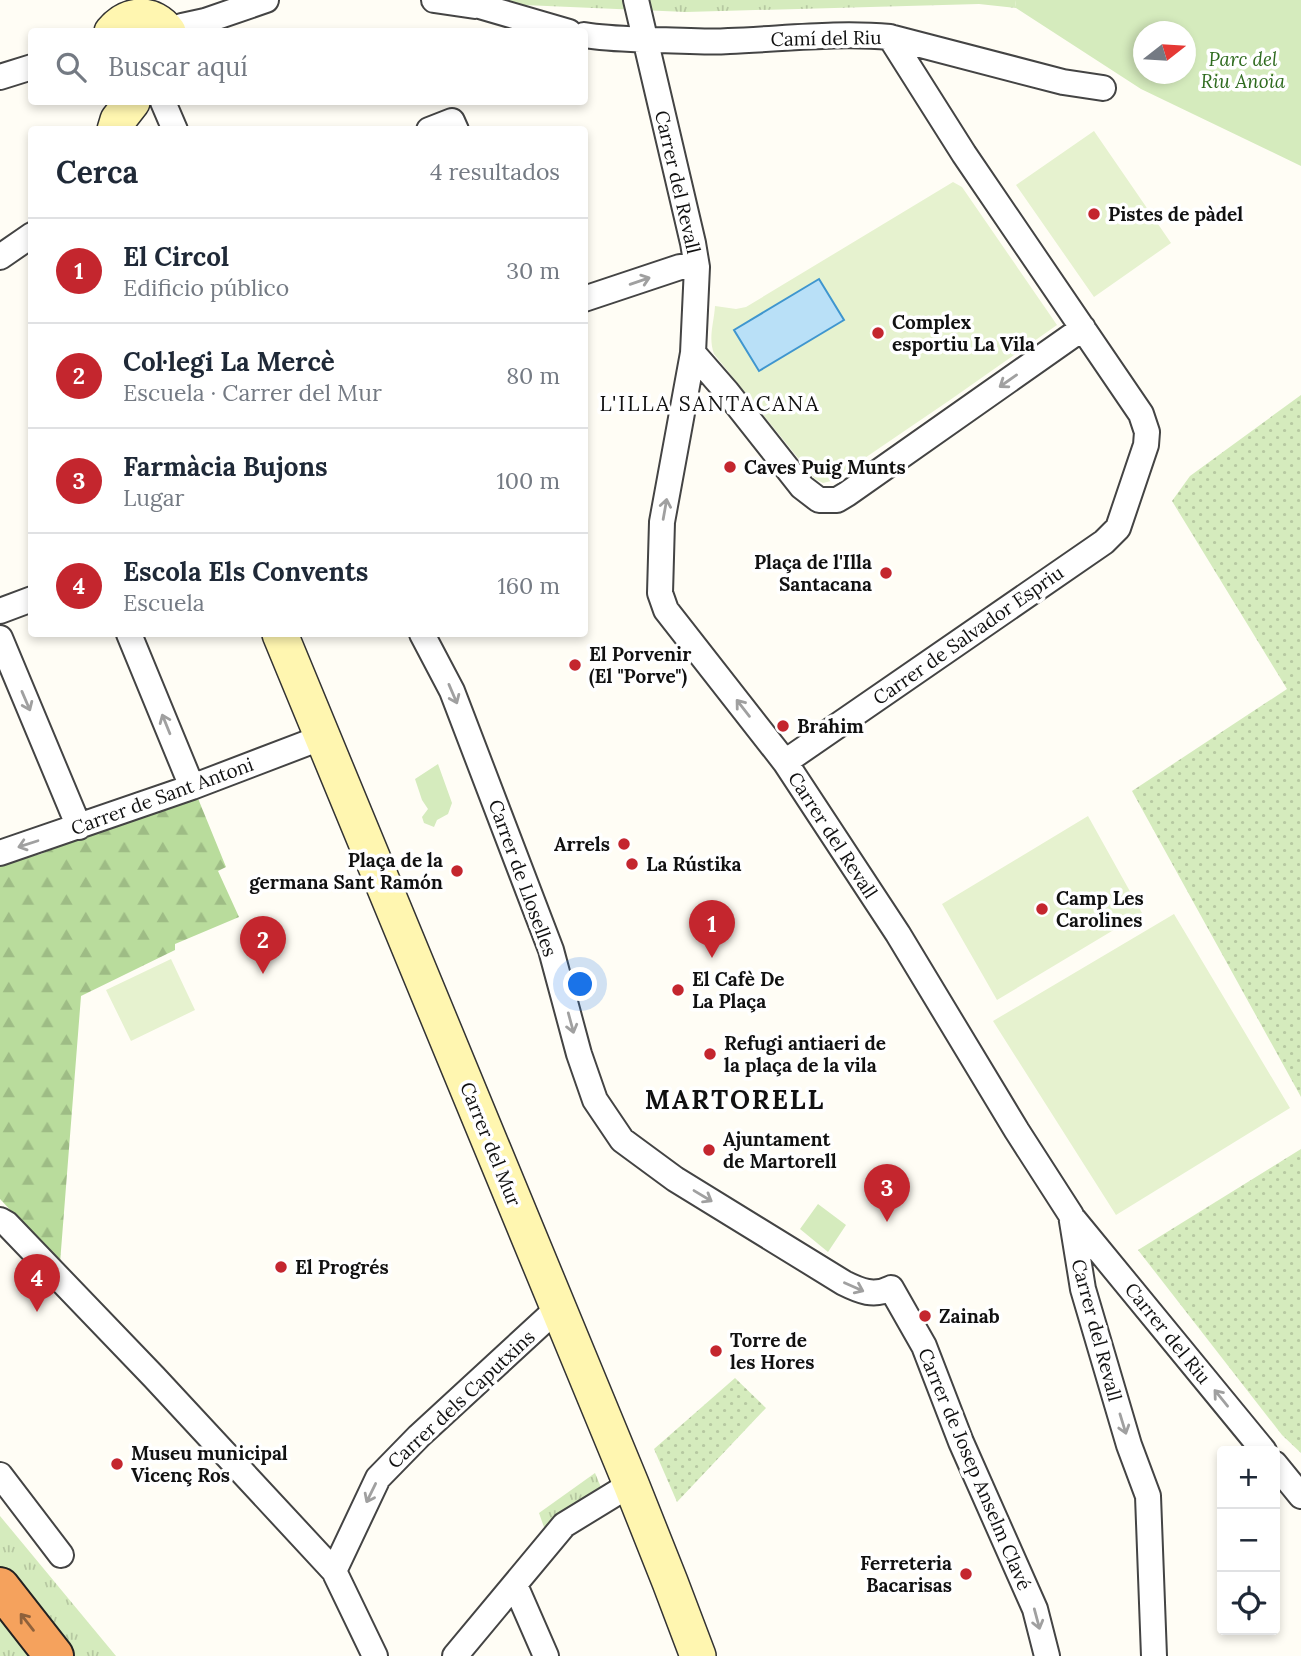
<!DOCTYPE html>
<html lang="es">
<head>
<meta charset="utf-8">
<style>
  :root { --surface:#fff; --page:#f2f2f3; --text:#1f2937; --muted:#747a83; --line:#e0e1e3; --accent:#c4262e }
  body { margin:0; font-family:Lora,serif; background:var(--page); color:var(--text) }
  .controls { position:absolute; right:21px; bottom:21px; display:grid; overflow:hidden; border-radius:7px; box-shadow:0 4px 10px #0003 }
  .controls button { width:63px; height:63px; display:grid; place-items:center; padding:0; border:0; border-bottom:2px solid var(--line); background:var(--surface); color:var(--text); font:35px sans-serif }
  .compass { position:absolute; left:1133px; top:21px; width:63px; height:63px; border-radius:50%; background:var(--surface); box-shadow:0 4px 10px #0003; rotate:73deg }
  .you { position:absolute; left:581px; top:985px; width:24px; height:24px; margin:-18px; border:5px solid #fff; border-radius:50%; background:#1a73e8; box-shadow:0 0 0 10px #1a73e833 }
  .badge { display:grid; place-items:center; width:46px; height:46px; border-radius:50%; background:var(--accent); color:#fff; font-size:23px; font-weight:700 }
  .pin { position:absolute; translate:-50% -58px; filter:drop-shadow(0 2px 4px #0008) }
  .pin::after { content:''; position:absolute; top:37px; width:24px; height:21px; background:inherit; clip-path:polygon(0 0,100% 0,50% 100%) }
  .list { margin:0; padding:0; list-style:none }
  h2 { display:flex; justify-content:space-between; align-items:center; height:91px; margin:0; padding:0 28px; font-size:30px }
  h2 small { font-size:23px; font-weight:400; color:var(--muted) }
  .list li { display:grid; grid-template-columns:46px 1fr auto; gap:21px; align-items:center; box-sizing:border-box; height:105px; padding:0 28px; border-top:2px solid var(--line) }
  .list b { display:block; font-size:26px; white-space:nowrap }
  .list p { margin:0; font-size:23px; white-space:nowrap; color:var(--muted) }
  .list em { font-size:23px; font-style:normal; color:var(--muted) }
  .icon { flex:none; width:38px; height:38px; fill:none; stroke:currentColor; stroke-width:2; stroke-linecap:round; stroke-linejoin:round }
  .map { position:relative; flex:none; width:1301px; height:1656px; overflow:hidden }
  .search { position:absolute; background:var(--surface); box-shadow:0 4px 10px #0003; left:28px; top:28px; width:560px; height:77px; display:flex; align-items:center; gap:18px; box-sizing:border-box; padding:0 24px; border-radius:7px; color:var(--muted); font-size:26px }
  .panel { position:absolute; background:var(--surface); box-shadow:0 4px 10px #0003; left:28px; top:126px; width:560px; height:511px; border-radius:7px }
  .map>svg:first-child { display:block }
</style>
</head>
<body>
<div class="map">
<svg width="1301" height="1656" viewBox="0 0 1301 1656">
  <defs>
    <pattern id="grass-tufts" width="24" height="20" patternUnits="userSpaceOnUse" patternTransform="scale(1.75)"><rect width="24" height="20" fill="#d5ebbd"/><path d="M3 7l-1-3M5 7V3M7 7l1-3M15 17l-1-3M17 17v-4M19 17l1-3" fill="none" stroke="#b6c8a1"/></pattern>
    <pattern id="forest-firs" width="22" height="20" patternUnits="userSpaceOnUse" patternTransform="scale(1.75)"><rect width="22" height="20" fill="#b9dc9c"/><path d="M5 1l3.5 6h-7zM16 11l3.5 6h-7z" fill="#9ebc85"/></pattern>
    <pattern id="garden-dots" width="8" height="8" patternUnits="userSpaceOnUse" patternTransform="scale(1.75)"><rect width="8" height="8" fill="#d5ebbd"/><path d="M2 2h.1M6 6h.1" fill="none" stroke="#b6c8a1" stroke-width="1.8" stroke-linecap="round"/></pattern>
  </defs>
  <rect width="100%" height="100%" fill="#fffdf5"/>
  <path fill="url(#grass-tufts)" d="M502,0H1015L1016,8L979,4L686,12L524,5Z
    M595,1473L603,1492L545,1530L539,1513Z
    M0,1516L116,1656H0Z"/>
  <path fill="url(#forest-firs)" d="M197,796L226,867L218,871L239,917L175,944V950L81,996L60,1263L0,1199V863L41,854L77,836Z"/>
  <path fill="#d5ebbd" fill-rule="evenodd" d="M1015,0H1301V166L1141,89L1016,8ZM1144,32H1186V74H1144Z
    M438,764L452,803L448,814L437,820L434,827L424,823L422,817L428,809L422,800L415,779Z
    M818,1204L846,1225L828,1252L800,1229Z"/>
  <path fill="url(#garden-dots)" d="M1301,395V1097L1132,791L1287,689L1172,501L1190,476Z
    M1301,1149V1453L1282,1435L1138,1250Z
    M735,1378L766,1408L677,1502L654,1449Z"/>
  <path fill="#e6f2cf" d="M1094,131L1171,243L1094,297L1016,185Z
    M953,182L962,187L1057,325L950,400L831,481L823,483L815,479L714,354C708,337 714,323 715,306L736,309L746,307Z
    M1088,816L1142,913L997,1000L942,904Z
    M1174,914L1290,1108L1116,1215L993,1021Z
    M171,959L195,1010L131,1041L106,990Z"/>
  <path fill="#b9e0f7" stroke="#3f96cf" stroke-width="2" d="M819,279L844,320L759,371L734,330Z"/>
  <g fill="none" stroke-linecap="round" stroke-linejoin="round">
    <g stroke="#444" stroke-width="28">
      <path id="street" d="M434,0L475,6
        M459,0L569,32
        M636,0L693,243L697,267L693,353L662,522L660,593L666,610L785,762L898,934L1017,1131L1071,1215L1083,1289L1129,1445L1148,1496L1154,1656
        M172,32L182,26L205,21L266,0
        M584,35C608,39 631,39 654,40C679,40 704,43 729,41C783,39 837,32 890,37L1063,82L1103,88
        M0,77L32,67
        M163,102L175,130
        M429,130L452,121L456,130
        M0,257L32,235
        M584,299L680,267H697
        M693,353L727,392L802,487L819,500H837L847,494L1083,328
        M0,611L32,599
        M129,634L192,787
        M422,634L452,691L551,950L579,1054L595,1100L622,1140L675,1179L844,1283C860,1291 874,1297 891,1288L924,1346L961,1442L1035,1609L1047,1656
        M0,638L79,827
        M785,762L1104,542L1118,528L1146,445L1147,432L1141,414L964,154L890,37
        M0,853L192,787L323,737
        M1071,1216L1264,1451
        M0,1220L7,1224L154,1377L334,1571L375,1656
        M1275,1464L1301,1496
        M0,1475L61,1555
        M334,1571L378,1478L419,1436L558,1308
        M515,1585L546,1656
        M455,1656L564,1525L631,1484"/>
    </g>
    <g stroke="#333" stroke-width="38">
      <path id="secondary" d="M112,32C128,13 153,11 168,32
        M115,130L118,120L132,102
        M280,634L631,1484L670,1582L698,1656"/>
    </g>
    <g stroke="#222" stroke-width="42">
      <path id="highway" d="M0,1587L54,1656"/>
    </g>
    <use href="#street" stroke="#fff" stroke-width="24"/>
    <use href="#secondary" stroke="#fff6b0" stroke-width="35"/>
    <use href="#highway" stroke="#f5a25d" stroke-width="38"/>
  </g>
  <defs><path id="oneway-shaft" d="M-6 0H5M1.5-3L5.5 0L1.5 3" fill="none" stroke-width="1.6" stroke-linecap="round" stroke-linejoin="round" transform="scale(1.75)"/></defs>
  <g stroke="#a0a0a0">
    <use href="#oneway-shaft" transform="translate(640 281) rotate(-19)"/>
    <use href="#oneway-shaft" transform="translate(1008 381) rotate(145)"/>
    <use href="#oneway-shaft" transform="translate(665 509) rotate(-80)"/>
    <use href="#oneway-shaft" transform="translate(453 694) rotate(67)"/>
    <use href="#oneway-shaft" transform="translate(26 701) rotate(67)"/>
    <use href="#oneway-shaft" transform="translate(743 708) rotate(-128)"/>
    <use href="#oneway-shaft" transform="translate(166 724) rotate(-112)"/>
    <use href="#oneway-shaft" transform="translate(28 844) rotate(162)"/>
    <use href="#oneway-shaft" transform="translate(571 1023) rotate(75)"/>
    <use href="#oneway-shaft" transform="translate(703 1196) rotate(31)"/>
    <use href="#oneway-shaft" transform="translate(854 1287) rotate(24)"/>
    <use href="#oneway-shaft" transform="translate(1221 1398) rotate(-129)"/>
    <use href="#oneway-shaft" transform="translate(1123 1424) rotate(73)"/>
    <use href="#oneway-shaft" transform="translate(371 1493) rotate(116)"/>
    <use href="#oneway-shaft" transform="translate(1037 1619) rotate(75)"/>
  </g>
  <use stroke="#8e613b" href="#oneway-shaft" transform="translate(27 1622) rotate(-128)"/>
  <g fill="#c4262e" stroke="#fff" stroke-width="2.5">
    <circle cx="1094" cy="214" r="7"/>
    <circle cx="878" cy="333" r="7"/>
    <circle cx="730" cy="467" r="7"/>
    <circle cx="886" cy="573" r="7"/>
    <circle cx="575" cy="665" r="7"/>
    <circle cx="783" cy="726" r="7"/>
    <circle cx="624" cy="844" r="7"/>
    <circle cx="632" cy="864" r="7"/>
    <circle cx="457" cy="871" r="7"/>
    <circle cx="1042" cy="909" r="7"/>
    <circle cx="678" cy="990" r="7"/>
    <circle cx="710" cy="1054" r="7"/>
    <circle cx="709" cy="1150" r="7"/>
    <circle cx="281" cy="1267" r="7"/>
    <circle cx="925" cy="1316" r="7"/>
    <circle cx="716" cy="1351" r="7"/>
    <circle cx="117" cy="1464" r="7"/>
    <circle cx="966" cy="1574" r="7"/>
  </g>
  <g text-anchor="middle" stroke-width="7" stroke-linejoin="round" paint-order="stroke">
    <g font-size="19" fill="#111" stroke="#fff">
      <text transform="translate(826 38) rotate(-1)" y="7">Camí del Riu</text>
      <text transform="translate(678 182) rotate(77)" y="7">Carrer del Revall</text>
      <text transform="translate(968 635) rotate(-35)" y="7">Carrer de Salvador Espriu</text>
      <text transform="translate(162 796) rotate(-20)" y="7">Carrer de Sant Antoni</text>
      <text transform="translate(833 835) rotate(57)" y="7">Carrer del Revall</text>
      <text transform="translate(523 878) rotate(70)" y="7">Carrer de Lloselles</text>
      <text transform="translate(491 1144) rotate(68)" y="7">Carrer del Mur</text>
      <text transform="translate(1097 1330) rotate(75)" y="7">Carrer del Revall</text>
      <text transform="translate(1168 1333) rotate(51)" y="7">Carrer del Riu</text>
      <text transform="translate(461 1399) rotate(-43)" y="7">Carrer dels Caputxins</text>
      <text transform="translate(975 1469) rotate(67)" y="7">Carrer de Josep Anselm Clavé</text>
    </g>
    <g font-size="19" font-style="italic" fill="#2f6b1f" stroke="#fff">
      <text x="1243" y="66">Parc del<tspan x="1243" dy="22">Riu Anoia</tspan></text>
    </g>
    <g font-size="19" font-weight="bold" fill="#111" stroke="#fff" text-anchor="start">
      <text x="1108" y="221">Pistes de pàdel</text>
      <text x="892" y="329">Complex<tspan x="892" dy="22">esportiu La Vila</tspan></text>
      <text x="744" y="474">Caves Puig Munts</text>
      <text x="872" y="569" text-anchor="end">Plaça de l'Illa<tspan x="872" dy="22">Santacana</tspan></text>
      <text x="589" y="661">El Porvenir<tspan x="589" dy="22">(El "Porve")</tspan></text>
      <text x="797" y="733">Brahim</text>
      <text x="610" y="851" text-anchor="end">Arrels</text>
      <text x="443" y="867" text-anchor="end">Plaça de la<tspan x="443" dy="22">germana Sant Ramón</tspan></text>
      <text x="646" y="871">La Rústika</text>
      <text x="1056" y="905">Camp Les<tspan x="1056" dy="22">Carolines</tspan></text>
      <text x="692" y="986">El Cafè De<tspan x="692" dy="22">La Plaça</tspan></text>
      <text x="724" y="1050">Refugi antiaeri de<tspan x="724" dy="22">la plaça de la vila</tspan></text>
      <text x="723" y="1146">Ajuntament<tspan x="723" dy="22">de Martorell</tspan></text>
      <text x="295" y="1274">El Progrés</text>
      <text x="939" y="1323">Zainab</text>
      <text x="730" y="1347">Torre de<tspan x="730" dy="22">les Hores</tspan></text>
      <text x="131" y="1460">Museu municipal<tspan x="131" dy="22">Vicenç Ros</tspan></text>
      <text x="952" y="1570" text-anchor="end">Ferreteria<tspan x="952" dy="22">Bacarisas</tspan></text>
    </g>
    <g font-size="21" letter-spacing="2" fill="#111" stroke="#fff">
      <text x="710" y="411">L'ILLA SANTACANA</text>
    </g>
    <g font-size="26" font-weight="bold" letter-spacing="2" fill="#111" stroke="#fff">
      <text x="735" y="1109">MARTORELL</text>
    </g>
  </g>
</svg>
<div class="controls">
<button>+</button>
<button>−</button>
<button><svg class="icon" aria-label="locate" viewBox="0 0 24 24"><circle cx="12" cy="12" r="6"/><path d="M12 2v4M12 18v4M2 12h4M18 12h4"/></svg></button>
</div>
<svg class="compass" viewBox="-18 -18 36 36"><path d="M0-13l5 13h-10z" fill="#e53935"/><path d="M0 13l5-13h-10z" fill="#747a83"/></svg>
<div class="you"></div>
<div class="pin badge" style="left:712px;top:958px">1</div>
<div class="pin badge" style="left:263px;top:974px">2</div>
<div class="pin badge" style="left:887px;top:1222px">3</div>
<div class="pin badge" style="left:37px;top:1312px">4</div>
<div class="search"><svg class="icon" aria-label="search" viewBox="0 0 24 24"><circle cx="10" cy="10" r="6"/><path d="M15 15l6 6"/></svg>Buscar aquí</div>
<section class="panel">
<h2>Cerca<small>4 resultados</small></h2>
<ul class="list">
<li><span class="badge">1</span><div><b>El Circol</b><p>Edificio público</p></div><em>30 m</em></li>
<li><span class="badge">2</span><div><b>Col·legi La Mercè</b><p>Escuela · Carrer del Mur</p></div><em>80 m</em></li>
<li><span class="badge">3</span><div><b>Farmàcia Bujons</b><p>Lugar</p></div><em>100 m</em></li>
<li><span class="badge">4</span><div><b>Escola Els Convents</b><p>Escuela</p></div><em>160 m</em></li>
</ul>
</section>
</div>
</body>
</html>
